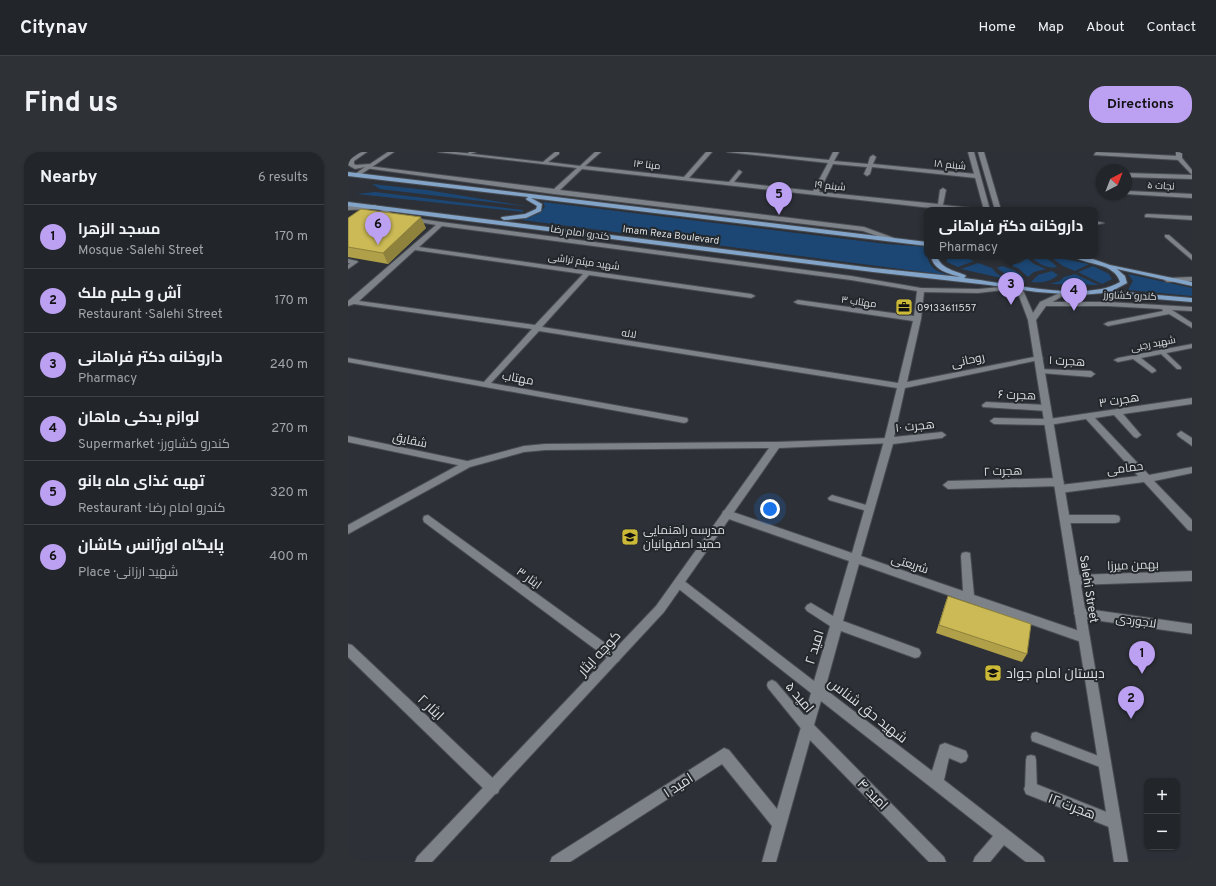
<!DOCTYPE html>
<html lang="en">
<head>
<meta charset="utf-8">
<style>
  :root { --surface:#222529; --page:#2e3135; --text:#f1f3f6; --muted:#a2a5a8; --line:#3f4246; --accent:#bca0f2 }
  body { margin:0; font-family:Overpass,Cairo,sans-serif; background:var(--page); color:var(--text) }
  .controls { position:absolute; right:12px; bottom:12px; display:grid; overflow:hidden; border-radius:8px; box-shadow:0 1px 3px #0004 }
  .controls button { width:36px; height:36px; display:grid; place-items:center; padding:0; border:0; border-bottom:1px solid var(--line); background:var(--surface); color:var(--text); font:20px sans-serif }
  .compass { position:absolute; left:748px; top:12px; width:36px; height:36px; border-radius:50%; background:var(--surface); box-shadow:0 1px 3px #0004; rotate:42deg }
  .you { position:absolute; left:422px; top:357px; width:14px; height:14px; margin:-10px; border:3px solid #fff; border-radius:50%; background:#1a73e8; box-shadow:0 0 0 6px #1a73e833 }
  .badge { display:grid; place-items:center; width:26px; height:26px; border-radius:50%; background:var(--accent); color:#111; font-size:13px; font-weight:700 }
  .pin { position:absolute; translate:-50% -33px; filter:drop-shadow(0 1px 2px #0008) }
  .pin::after { content:''; position:absolute; top:21px; width:14px; height:12px; background:inherit; clip-path:polygon(0 0,100% 0,50% 100%) }
  .popup { position:absolute; left:576px; top:55px; width:174px; height:52px; box-sizing:border-box; display:grid; place-content:center; border-radius:8px; background:var(--surface); filter:drop-shadow(0 1px 3px #0005); font-size:13px; white-space:nowrap; color:var(--muted) }
  .popup b { font-size:15px; color:var(--text) }
  .popup::after { content:''; position:absolute; left:50%; top:100%; margin-left:-8px; border:8px solid transparent; border-top-color:var(--surface) }
  .list { margin:0; padding:0; list-style:none }
  h2 { display:flex; justify-content:space-between; align-items:center; height:52px; margin:0; padding:0 16px; font-size:17px }
  h2 small { font-size:13px; font-weight:400; color:var(--muted) }
  .list li { display:grid; grid-template-columns:26px 1fr auto; gap:12px; align-items:center; box-sizing:border-box; height:64px; padding:0 16px; border-top:1px solid var(--line) }
  .list b { display:block; font-size:15px; white-space:nowrap }
  .list p { margin:0; font-size:13px; white-space:nowrap; color:var(--muted) }
  .list em { font-size:13px; font-style:normal; color:var(--muted) }
  .map { position:relative; flex:none; width:844px; height:710px; overflow:hidden; border-radius:16px }
  header { display:flex; align-items:center; gap:24px; box-sizing:border-box; height:56px; padding:0 20px; background:var(--surface); border-bottom:1px solid var(--line) }
  header strong { font-size:19px }
  nav { display:flex; gap:22px; margin-inline-start:auto; font-size:14px }
  .intro { display:flex; align-items:center; justify-content:space-between; box-sizing:border-box; height:96px; padding:0 24px }
  h1 { margin:0; font-size:28px }
  .button { padding:10px 18px; border-radius:16px; background:var(--accent); color:#111; font-size:14px; font-weight:700 }
  main { display:flex; gap:24px; padding:0 24px }
  aside { flex:1; background:var(--surface); border-radius:16px; box-shadow:0 1px 3px #0004 }
  .map>svg:first-child { display:block }
</style>
</head>
<body>
<header>
<strong>Citynav</strong>
<nav><a>Home</a><a>Map</a><a>About</a><a>Contact</a></nav>
</header>
<div class="intro"><h1>Find us</h1><a class="button">Directions</a></div>
<main>
<aside>
<h2>Nearby<small>6 results</small></h2>
<ul class="list">
<li><span class="badge">1</span><div><b>مسجد الزهرا</b><p>Mosque · Salehi Street</p></div><em>170 m</em></li>
<li><span class="badge">2</span><div><b>آش و حلیم ملک</b><p>Restaurant · Salehi Street</p></div><em>170 m</em></li>
<li><span class="badge">3</span><div><b>داروخانه دکتر فراهانی</b><p>Pharmacy</p></div><em>240 m</em></li>
<li><span class="badge">4</span><div><b>لوازم یدکی ماهان</b><p>Supermarket · کندرو کشاورز</p></div><em>270 m</em></li>
<li><span class="badge">5</span><div><b>تهیه غذای ماه بانو</b><p>Restaurant · کندرو امام رضا</p></div><em>320 m</em></li>
<li><span class="badge">6</span><div><b>پایگاه اورژانس کاشان</b><p>Place · شهید ارزانی</p></div><em>400 m</em></li>
</ul>
</aside>
<div class="map">
<svg width="844" height="710" viewBox="0 0 844 710">
  <rect width="100%" height="100%" fill="#2d3137"/>
  <path fill="#1c4774" d="M24,32L79,38L183,55L32,37Z
    M27,40L175,58V60L9,42Z
    M195,50L538,92L579,95C579,117 587,120 607,124L174,68L190,62L197,55Z
    M599,104H615L626,109L610,115L599,110Z
    M683,104C694,104 701,106 709,115C700,117 689,112 683,104Z
    M701,104L741,112L727,119L715,114Z
    M679,106L686,112L698,117L686,120L680,125L670,116L661,113L672,111Z
    M630,111L644,116L648,121L658,127L613,117Z
    M654,114C663,117 674,120 677,130L660,124L649,116Z
    M745,114L761,122L764,127L754,132L730,120Z
    M704,119L710,123C702,130 694,131 683,130L690,123Z
    M727,122L751,133L702,132L712,129L716,125Z
    M780,122L844,136V144L780,138L785,129Z"/>
  <g fill="none" stroke-linecap="round" stroke-linejoin="round">
    <g stroke="#494c51" stroke-width="2">
      <path id="lane" d="M0,107L9,109L10,110L0,117V113L2,111H0Z
        M813,197L815,198L833,215V217H829L811,200L810,199Z
        M484,343L525,355L526,357L525,359L522,360L481,348L480,346Z
        M424,528L428,530L463,571L464,575L463,579L459,580L455,579L420,536L419,533L420,530Z
        M688,580L761,608L762,612L761,616L757,617L684,589L683,585L684,581Z
        M683,603L687,604L688,608L689,637L687,641L683,643L679,641L677,637L678,608L679,604Z"/>
    </g>
    <g stroke="#494c51" stroke-width="2">
      <path id="street" d="M90,0H107L195,10L207,0H211V2L200,10L232,14L247,0H253L237,14L336,25L358,0H364L341,26L381,30L391,18L394,20L386,30L465,39L480,11L379,0H398L481,8L485,0H491L486,9L520,12L522,5L525,3L528,5L525,12L628,22L631,24L628,26L524,15L522,22L519,24L516,22L519,15L485,12L471,40L590,52L592,38L595,36L598,38L595,53L624,56L627,58L592,57L234,17L212,38L516,75L546,86L547,87L544,89L515,79L206,42L17,16L20,14L206,37L229,16Z
        M748,0L831,4L834,6L831,8L746,3Z
        M778,21L844,23V27L778,25Z
        M780,39L844,42V46L778,42V40Z
        M33,54L46,63L93,70L503,124L573,136L630,137L666,134L667,135L664,137L630,141L576,140L573,167L559,230L691,204L695,206L691,208L557,236L546,285L594,280L598,283L594,286L545,292L513,404L615,439L613,404L614,401L618,400L622,401L626,443L740,482L742,486L740,490L736,491L511,412L495,469L571,497L573,501L571,505L567,506L493,479L477,537L584,619L592,593L597,591L618,599L620,604L618,609L613,611L601,606L596,628L695,705L697,710H678L656,693L642,710H625L627,705L645,684L473,549L466,573L596,705L598,710H581L462,588L428,710H414L424,674L374,612L222,710H202L204,705L376,596L381,598L429,657L463,541L327,434L325,431L327,428L331,426L335,428L466,529L482,474L459,459L457,456L459,453L463,451L485,464L501,409L375,365L374,362L375,359L379,358L504,401L536,289L549,236L191,179L143,231L339,266L340,268L339,270L336,271L0,210V206L136,230L184,177L6,152L0,154V149L88,73L42,65L31,57V55ZM94,74L503,128L569,139L566,164L450,148L446,150L450,152L565,169L550,231L194,175L241,123L403,146L407,144L403,142L71,95ZM67,98L235,122L187,173L11,149Z
        M799,62L844,64V68L797,65V63Z
        M747,69L756,71L747,73Z
        M817,83H821L844,103V108L817,85Z
        M844,125V129L819,130L816,128L819,126Z
        M692,150H760L844,155V159L824,158L844,171V176L821,162L760,174L756,172L760,170L815,159L814,157L760,154H692Z
        M844,192V196L793,206L807,217L808,219L804,221L785,207L770,210L766,208L770,206Z
        M690,217L743,219L747,222L743,225L693,221L689,219Z
        M844,246V252L775,262L793,283L789,286L786,285L766,263L747,266L801,323L844,315V321L806,329L844,368V379L840,378L796,330L712,341L709,340L707,337L712,333L790,324L738,267L701,273L646,272L642,269L646,266L701,267Z
        M638,250L699,253L703,256L699,259L635,255L634,253Z
        M833,279L844,286V294L830,284L829,282Z
        M0,284L119,309L124,312L119,315L0,290Z
        M711,326L716,330L711,334L600,337L595,333L600,329Z
        M80,363L271,501L273,505L271,509L267,511L263,509L76,370L75,367L76,364Z
        M717,363H767L771,364L772,367L771,370L767,371H717L713,370L712,367L713,364Z
        M844,419V429L727,433L723,431L721,428L723,425L727,423Z
        M732,456L844,472V482L732,466L728,465L726,461L728,457Z
        M0,492L4,493L150,631L152,636L150,641L145,643L140,641L0,505Z
        M683,630L771,665L773,670L771,675L766,677L678,642L676,637L678,632Z"/>
    </g>
    <g stroke="#494c51" stroke-width="2">
      <path id="secondary" d="M13,0H19L6,9V12L8,13L22,12L40,0H46L9,25L7,24V22L17,15L7,17L0,13V9Z
        M121,0H128L119,3Z
        M620,0H626L642,58H636Z
        M630,0H636L653,58H647Z
        M828,0H834V6L844,18V23L828,6Z
        M0,54L27,53L30,55L27,57L0,58Z
        M671,134L674,136L685,161L692,150L716,139L721,140L698,154L688,168L780,710H766L680,168L668,136Z
        M541,286L546,289L544,291L431,296L316,460L84,710H67L69,705L308,454L421,296L197,298L176,300L122,315L0,382V373L116,310L176,294L197,292L428,290Z"/>
    </g>
    <g stroke="#494c51" stroke-width="2">
      <path id="primary" d="M0,20L579,90V94L183,46L194,52L193,59L178,66L156,68L153,66L154,65L177,62L188,57L189,54L179,48L178,47L180,45L0,24Z
        M0,50L525,116L613,125C601,122 585,118 583,104H589C592,116 607,119 617,123L618,124L616,126C655,130 738,151 772,130C766,110 739,114 725,104H736L762,113L844,130V134L769,117L777,124L779,131L764,139L844,146V150L759,143L756,141L732,143L689,140L641,133L525,120L0,54Z"/>
    </g>
    <use href="#lane" fill="#7c8288" fill-rule="evenodd"/>
    <use href="#street" fill="#7c8288" fill-rule="evenodd"/>
    <use href="#secondary" fill="#7c8288" fill-rule="evenodd"/>
    <use href="#primary" fill="#83a4c9" fill-rule="evenodd"/>
  </g>
  <path fill="#afa049" d="M0,66L78,76L40,112L0,105Z
    M600,444L679,502L674,510L588,481L597,452Z"/>
  <path fill="#8e823c" d="M73,65L78,76L40,112L35,101Z"/>
  <path fill="#cbba55" stroke="#8e823c" d="M13,57L73,65L35,101L0,95V66Z
    M600,444L683,472L679,502L591,473Z"/>
  <defs>
    <g id="office-square" transform="scale(0.9)"><rect x="-9" y="-9" width="18" height="18" rx="4" fill="#cdb938" stroke="#23282d"/><path d="M-6-3h4V-5.5h4V-3h4V5H-6ZM-1-4.5V-3h2v-1.5ZM-6 0V1H6V0Z" fill="#111"/></g>
    <g id="school-square" transform="scale(0.9)"><rect x="-9" y="-9" width="18" height="18" rx="4" fill="#cdb938" stroke="#23282d"/><path d="M0-5L7-2L0 1L-7-2ZM-4 1L0 2.5L4 1V4Q0 6-4 4Z" fill="#111"/></g>
  </defs>
  <g fill-rule="evenodd">
    <use href="#office-square" x="556" y="155"/>
    <use href="#school-square" x="282" y="385"/>
    <use href="#school-square" x="645" y="521"/>
  </g>
  <g text-anchor="middle" stroke-width="4" stroke-linejoin="round" paint-order="stroke">
    <g font-size="10" fill="#dcdfe2" stroke="#23282d">
      <text transform="translate(299 12) rotate(6)" y="4">مینا ۱۴</text>
      <text transform="translate(602 12) rotate(5)" y="4">شبنم ۱۸</text>
      <text transform="translate(482 33) rotate(6)" y="4">شبنم ۱۹</text>
      <text transform="translate(813 33) rotate(3)" y="4">نجات ۵</text>
      <text transform="translate(232 80) rotate(8)" y="4">کندرو امام رضا</text>
      <text transform="translate(323 82) rotate(7)" y="4">Imam Reza Boulevard</text>
      <text transform="translate(236 109) rotate(8)" y="4">شهید میثم تراشی</text>
      <text transform="translate(782 143) rotate(2)" y="4">کندرو کشاورز</text>
      <text transform="translate(511 149) rotate(8)" y="4">مهتاب ۳</text>
      <text transform="translate(281 181) rotate(9)" y="4">لاله</text>
      <text transform="translate(805 191) rotate(-11)" y="4">شهید رجبی</text>
    </g>
    <g font-size="10" fill="#dcdfe2" stroke="#23282d" text-anchor="start">
      <text x="569" y="159">09133611557</text>
    </g>
    <g font-size="12" fill="#dcdfe2" stroke="#23282d">
      <text transform="translate(620 208) rotate(-12)" y="4">روحانی</text>
      <text transform="translate(719 209) rotate(3)" y="4">هجرت ۱</text>
      <text transform="translate(170 226) rotate(10)" y="4">مهتاب</text>
      <text transform="translate(669 243) rotate(2)" y="4">هجرت ۶</text>
      <text transform="translate(771 248) rotate(-9)" y="4">هجرت ۳</text>
      <text transform="translate(567 274) rotate(-6)" y="4">هجرت ۱۰</text>
      <text transform="translate(62 288) rotate(12)" y="4">شقایق</text>
      <text transform="translate(777 316) rotate(-7)" y="4">حمامی</text>
      <text transform="translate(655 319) rotate(-2)" y="4">هجرت ۲</text>
      <text transform="translate(562 412) rotate(18)" y="4">شریعتی</text>
      <text transform="translate(785 413) rotate(-2)" y="4">بهمن میرزا</text>
      <text transform="translate(181 426) rotate(36)" y="4">ایثار ۳</text>
      <text transform="translate(741 437) rotate(81)" y="4">Salehi Street</text>
      <text transform="translate(788 469) rotate(8)" y="4">لاجوردی</text>
    </g>
    <g font-size="12" fill="#dcdfe2" stroke="#23282d" text-anchor="start">
      <text x="295" y="382">مدرسه راهنمایی<tspan x="295" dy="14">حمید اصفهانیان</tspan></text>
    </g>
    <g font-size="14" fill="#dcdfe2" stroke="#23282d">
      <text transform="translate(466 495) rotate(-73)" y="5">امید ۲</text>
      <text transform="translate(251 501) rotate(-47)" y="5">کوچه ایثار</text>
      <text transform="translate(452 545) rotate(50)" y="5">امید ۵</text>
      <text transform="translate(83 555) rotate(44)" y="5">ایثار ۲</text>
      <text transform="translate(520 558) rotate(38)" y="5">شهید حق شناس</text>
      <text transform="translate(330 633) rotate(-33)" y="5">امید ۱</text>
      <text transform="translate(525 642) rotate(46)" y="5">امید ۴</text>
      <text transform="translate(724 654) rotate(21)" y="5">هجرت ۱۲</text>
    </g>
    <g font-size="14" fill="#dcdfe2" stroke="#23282d" text-anchor="start">
      <text x="658" y="526">دبستان امام جواد</text>
    </g>
  </g>
</svg>
<div class="controls">
<button>+</button>
<button>−</button>
</div>
<svg class="compass" viewBox="-18 -18 36 36"><path d="M0-13l5 13h-10z" fill="#e53935"/><path d="M0 13l5-13h-10z" fill="#a2a5a8"/></svg>
<div class="you"></div>
<div class="pin badge" style="left:794px;top:522px">1</div>
<div class="pin badge" style="left:783px;top:567px">2</div>
<div class="pin badge" style="left:663px;top:153px">3</div>
<div class="popup"><b>داروخانه دکتر فراهانی</b>Pharmacy</div>
<div class="pin badge" style="left:726px;top:159px">4</div>
<div class="pin badge" style="left:431px;top:63px">5</div>
<div class="pin badge" style="left:30px;top:93px">6</div>
</div>
</main>
</body>
</html>
